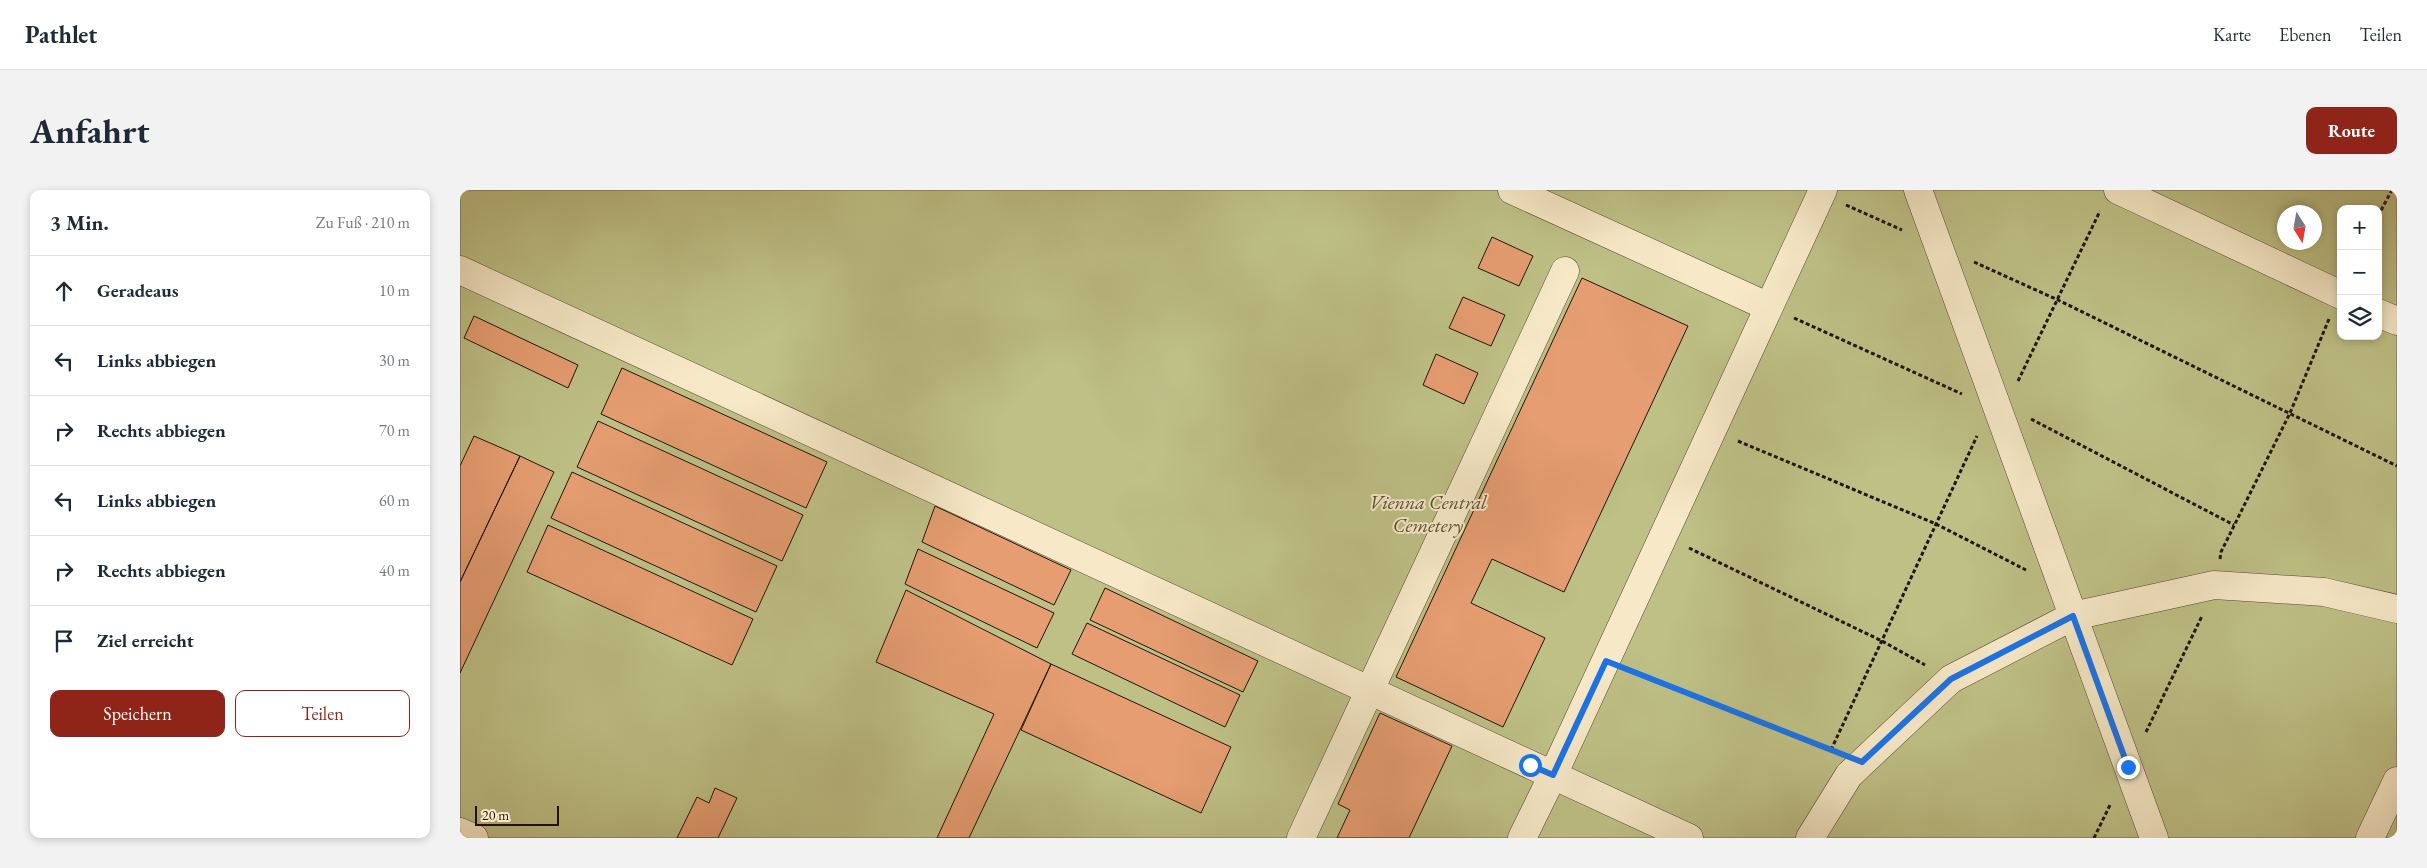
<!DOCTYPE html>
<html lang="de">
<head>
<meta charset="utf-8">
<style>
  :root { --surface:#fff; --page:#f2f2f3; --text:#1f2937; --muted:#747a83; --line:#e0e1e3; --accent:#8f2418 }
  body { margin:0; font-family:"EB Garamond",serif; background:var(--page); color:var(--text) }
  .controls { position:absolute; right:15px; top:15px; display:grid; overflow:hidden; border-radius:10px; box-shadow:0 2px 8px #0003 }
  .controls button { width:45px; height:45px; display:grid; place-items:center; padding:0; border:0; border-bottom:1px solid var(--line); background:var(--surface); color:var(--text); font:25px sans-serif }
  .compass { position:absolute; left:1817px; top:15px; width:45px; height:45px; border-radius:50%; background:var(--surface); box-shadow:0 2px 8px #0003; rotate:169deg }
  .scale { position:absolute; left:15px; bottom:12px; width:84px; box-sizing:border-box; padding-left:5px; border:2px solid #20140b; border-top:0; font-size:14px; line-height:18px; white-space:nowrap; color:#20140b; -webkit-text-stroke:4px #f7e9c8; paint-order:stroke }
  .stop { position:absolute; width:15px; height:15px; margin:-11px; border:4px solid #1a73e8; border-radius:50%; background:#fff }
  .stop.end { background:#1a73e8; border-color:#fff; box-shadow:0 1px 5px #0008 }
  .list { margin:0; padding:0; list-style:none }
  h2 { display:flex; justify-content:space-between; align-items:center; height:65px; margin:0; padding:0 20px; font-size:21px }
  h2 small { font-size:16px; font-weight:400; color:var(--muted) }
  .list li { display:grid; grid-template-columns:32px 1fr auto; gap:15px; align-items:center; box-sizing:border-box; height:70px; padding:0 20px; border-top:1px solid var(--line) }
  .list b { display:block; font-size:19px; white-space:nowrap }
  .list em { font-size:16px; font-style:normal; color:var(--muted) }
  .actions { display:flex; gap:10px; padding:15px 20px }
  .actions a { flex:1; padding:11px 0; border:1px solid var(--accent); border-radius:10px; text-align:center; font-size:18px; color:var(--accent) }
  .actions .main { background:var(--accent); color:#fff }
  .icon { flex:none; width:28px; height:28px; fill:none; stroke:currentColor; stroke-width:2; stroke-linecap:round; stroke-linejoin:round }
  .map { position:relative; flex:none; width:1937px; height:648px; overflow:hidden; border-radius:10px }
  header { display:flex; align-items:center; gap:30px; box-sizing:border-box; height:70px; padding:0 25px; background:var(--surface); border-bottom:1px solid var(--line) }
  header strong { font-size:24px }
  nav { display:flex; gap:28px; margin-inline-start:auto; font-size:18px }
  .intro { display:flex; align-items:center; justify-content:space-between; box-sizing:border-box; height:120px; padding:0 30px }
  h1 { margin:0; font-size:35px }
  .button { padding:12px 22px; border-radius:10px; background:var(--accent); color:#fff; font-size:18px; font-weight:700 }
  main { display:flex; gap:30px; padding:0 30px }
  aside { flex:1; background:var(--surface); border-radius:10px; box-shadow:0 2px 8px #0003 }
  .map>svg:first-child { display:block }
</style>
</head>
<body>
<header>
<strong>Pathlet</strong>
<nav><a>Karte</a><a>Ebenen</a><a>Teilen</a></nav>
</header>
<div class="intro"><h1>Anfahrt</h1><a class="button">Route</a></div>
<main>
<aside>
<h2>3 Min.<small>Zu Fuß · 210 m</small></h2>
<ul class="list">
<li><svg class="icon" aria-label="ahead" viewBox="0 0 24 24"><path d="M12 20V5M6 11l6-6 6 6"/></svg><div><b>Geradeaus</b></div><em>10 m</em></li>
<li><svg class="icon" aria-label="left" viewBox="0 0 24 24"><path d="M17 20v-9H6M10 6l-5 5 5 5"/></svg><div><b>Links abbiegen</b></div><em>30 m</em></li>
<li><svg class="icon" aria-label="right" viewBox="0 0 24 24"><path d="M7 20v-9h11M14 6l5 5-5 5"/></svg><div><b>Rechts abbiegen</b></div><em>70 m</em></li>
<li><svg class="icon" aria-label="left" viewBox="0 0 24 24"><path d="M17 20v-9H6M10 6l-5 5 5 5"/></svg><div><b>Links abbiegen</b></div><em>60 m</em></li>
<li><svg class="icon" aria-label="right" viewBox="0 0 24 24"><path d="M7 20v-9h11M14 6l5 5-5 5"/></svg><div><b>Rechts abbiegen</b></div><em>40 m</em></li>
<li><svg class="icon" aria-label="arrive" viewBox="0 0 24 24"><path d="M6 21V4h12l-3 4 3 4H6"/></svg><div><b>Ziel erreicht</b></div></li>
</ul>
<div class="actions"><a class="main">Speichern</a><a>Teilen</a></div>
</aside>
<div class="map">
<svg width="1937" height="648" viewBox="0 0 1937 648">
  <rect width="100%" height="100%" fill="#f2ddab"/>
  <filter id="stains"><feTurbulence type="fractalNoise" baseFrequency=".004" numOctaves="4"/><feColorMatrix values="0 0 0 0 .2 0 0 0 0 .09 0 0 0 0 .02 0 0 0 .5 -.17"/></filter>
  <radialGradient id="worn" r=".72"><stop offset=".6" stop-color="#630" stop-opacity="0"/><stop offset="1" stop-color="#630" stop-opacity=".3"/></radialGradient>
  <path fill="#bec086" stroke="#6f6a48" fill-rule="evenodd" d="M0,0H1937V648H0ZM1881,19H1918V146H1881ZM1824,22H1854V52H1824Z"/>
  <path fill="#e59d71" stroke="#20140b" d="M1032,47L1073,66L1059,96L1018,78Z
    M1122,88L1228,136L1104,402L1032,369L1011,413L1085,448L1043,537L936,487Z
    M1003,107L1045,125L1031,156L989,138Z
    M14,126L118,175L108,198L4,148Z
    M976,164L1018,183L1004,214L963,195Z
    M162,178L367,272L346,318L141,224Z
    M138,231L343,325L322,371L117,277Z
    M14,246L60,266L0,392V276Z
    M60,266L94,282L0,483V392Z
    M112,282L317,376L296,422L91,328Z
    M475,316L611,380L594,415L462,352Z
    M88,335L293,429L272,475L67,382Z
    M458,359L594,423L577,458L445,394Z
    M645,398L798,471L783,502L630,430Z
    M446,400L591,474L509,648H477L534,524L416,472Z
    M627,433L780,505L765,537L612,464Z
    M591,474L771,557L741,623L561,540Z
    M920,523L992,556L949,648H877L890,620L878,614Z
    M255,598L277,608L258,648H217L237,607L249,613Z"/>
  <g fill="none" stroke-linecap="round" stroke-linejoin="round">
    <g stroke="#544633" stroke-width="29">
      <path id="minor" d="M1052,0L1309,117
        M1458,0L1694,648
        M1658,0L1881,105
        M0,80L1229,648
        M1918,123L1937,131
        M0,642L14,648
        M841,648L1105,81
        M1062,648L1093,585L1363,0
        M1350,648L1389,585L1491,489L1613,426L1754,395L1864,402L1937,419
        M1910,648L1937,591"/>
    </g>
    <path stroke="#20140b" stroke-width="3" stroke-dasharray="4 2.5" stroke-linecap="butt" d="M1386,15L1442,40
      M1918,26L1932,0
      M1514,72L1598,110L1937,276
      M1334,128L1502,204
      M1558,191L1640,21
      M1571,229L1774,335
      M1278,251L1476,334L1566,380
      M1229,358L1422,451L1465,475
      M1760,369L1761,362L1830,223L1869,129
      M1170,481L1371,561
      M1686,542L1742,426
      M1371,560L1517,246
      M1634,648L1651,613"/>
    <use href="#minor" stroke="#f7e9c8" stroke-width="28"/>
  </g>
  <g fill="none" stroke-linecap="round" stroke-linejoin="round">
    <path stroke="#1a73e8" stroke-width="6" d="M1070,575L1093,585L1146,471L1402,572L1491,489L1613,426L1668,577"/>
  </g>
  <g text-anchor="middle" stroke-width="4" stroke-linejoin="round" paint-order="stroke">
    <g font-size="20" font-style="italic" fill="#575036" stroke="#f7e9c8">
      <text x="968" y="319">Vienna Central<tspan x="968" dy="23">Cemetery</tspan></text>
    </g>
  </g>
  <rect width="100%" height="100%" filter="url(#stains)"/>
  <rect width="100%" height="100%" fill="url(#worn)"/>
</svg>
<div class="controls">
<button>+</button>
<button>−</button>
<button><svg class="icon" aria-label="layers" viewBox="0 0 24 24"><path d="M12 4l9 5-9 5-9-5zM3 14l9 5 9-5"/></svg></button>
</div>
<svg class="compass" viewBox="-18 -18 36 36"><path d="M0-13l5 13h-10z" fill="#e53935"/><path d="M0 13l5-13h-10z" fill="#747a83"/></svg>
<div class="scale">20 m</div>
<div class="stop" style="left:1070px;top:575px"></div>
<div class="stop end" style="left:1668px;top:577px"></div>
</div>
</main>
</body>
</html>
